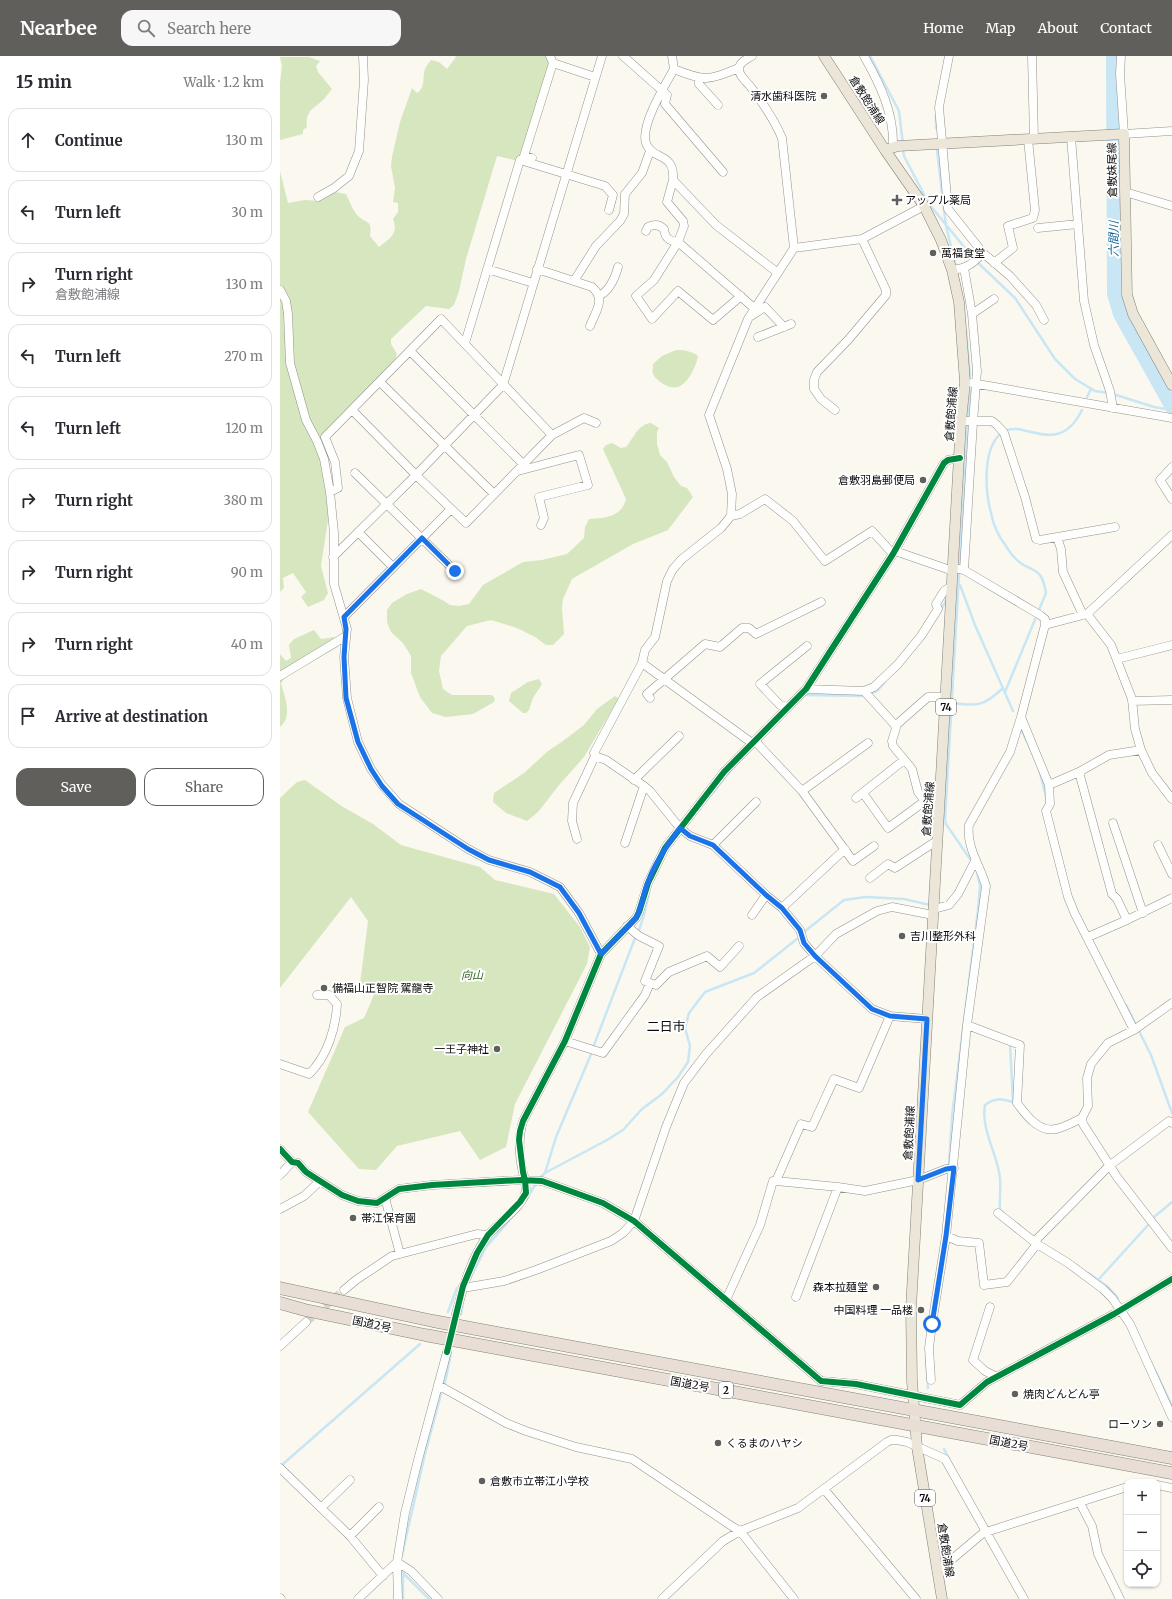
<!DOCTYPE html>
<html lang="en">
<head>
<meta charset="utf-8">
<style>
  :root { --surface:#fff; --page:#f7f7f7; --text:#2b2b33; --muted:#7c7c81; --line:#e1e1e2; --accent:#605f5c }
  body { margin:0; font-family:Merriweather,"Noto Sans JP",serif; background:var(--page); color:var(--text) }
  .controls { position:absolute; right:12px; bottom:12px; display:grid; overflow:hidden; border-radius:8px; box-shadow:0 1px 3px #0004 }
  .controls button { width:36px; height:36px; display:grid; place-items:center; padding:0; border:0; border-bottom:1px solid var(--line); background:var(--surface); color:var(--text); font:20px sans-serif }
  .stop { position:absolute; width:12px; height:12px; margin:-9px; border:3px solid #1a73e8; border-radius:50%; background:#fff }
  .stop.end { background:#1a73e8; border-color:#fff; box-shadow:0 1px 4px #0008 }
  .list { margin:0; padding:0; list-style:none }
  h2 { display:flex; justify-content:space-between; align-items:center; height:52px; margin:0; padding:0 16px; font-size:17px }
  h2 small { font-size:13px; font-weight:400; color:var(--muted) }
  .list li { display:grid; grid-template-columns:26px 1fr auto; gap:12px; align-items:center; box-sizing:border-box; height:64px; margin:0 8px 8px; padding:0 8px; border:1px solid var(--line); border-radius:12px }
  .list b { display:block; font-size:15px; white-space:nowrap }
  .list p { margin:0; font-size:13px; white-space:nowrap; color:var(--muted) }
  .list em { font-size:13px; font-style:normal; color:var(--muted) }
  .actions { display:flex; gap:8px; padding:12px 16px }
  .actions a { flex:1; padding:9px 0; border:1px solid var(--accent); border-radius:12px; text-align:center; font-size:14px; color:var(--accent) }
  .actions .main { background:var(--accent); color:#fff }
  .icon { flex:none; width:22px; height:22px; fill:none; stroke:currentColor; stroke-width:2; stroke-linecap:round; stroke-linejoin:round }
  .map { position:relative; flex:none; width:892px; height:1543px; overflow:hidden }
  header { display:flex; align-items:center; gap:24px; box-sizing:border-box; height:56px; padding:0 20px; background:var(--accent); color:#fff }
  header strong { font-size:19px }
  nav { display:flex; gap:22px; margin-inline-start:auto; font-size:14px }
  .search { width:280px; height:36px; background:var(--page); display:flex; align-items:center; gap:10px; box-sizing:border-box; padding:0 14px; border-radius:12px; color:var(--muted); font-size:15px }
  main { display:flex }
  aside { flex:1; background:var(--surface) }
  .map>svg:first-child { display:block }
</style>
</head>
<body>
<header>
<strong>Nearbee</strong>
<div class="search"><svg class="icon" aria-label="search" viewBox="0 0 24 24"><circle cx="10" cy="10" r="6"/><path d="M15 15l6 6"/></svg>Search here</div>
<nav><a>Home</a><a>Map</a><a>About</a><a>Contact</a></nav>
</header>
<main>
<aside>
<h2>15 min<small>Walk · 1.2 km</small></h2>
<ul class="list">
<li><svg class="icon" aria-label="ahead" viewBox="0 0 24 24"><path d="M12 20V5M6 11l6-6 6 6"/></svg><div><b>Continue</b></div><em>130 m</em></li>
<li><svg class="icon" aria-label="left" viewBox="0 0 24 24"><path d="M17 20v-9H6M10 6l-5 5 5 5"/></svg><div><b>Turn left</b></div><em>30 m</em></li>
<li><svg class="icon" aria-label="right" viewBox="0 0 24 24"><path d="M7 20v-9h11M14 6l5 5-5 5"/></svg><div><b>Turn right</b><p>倉敷飽浦線</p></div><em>130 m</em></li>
<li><svg class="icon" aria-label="left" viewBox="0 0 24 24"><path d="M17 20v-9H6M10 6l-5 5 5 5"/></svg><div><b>Turn left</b></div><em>270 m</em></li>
<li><svg class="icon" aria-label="left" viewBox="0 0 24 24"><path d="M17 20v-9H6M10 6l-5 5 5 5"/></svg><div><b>Turn left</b></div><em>120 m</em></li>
<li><svg class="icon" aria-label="right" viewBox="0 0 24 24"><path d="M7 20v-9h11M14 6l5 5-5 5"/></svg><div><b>Turn right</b></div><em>380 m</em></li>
<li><svg class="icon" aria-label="right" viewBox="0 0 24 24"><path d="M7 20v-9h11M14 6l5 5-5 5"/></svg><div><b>Turn right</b></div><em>90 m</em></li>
<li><svg class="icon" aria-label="right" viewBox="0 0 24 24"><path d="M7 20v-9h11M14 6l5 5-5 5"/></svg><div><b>Turn right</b></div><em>40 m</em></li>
<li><svg class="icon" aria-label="arrive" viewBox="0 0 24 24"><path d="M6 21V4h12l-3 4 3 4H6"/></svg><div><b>Arrive at destination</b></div></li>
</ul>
<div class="actions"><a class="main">Save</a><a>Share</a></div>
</aside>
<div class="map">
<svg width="892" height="1543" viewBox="0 0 892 1543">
  <rect width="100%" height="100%" fill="#fbf8f0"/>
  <path fill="#d6e6be" d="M175,0H266L269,9L238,105L217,100L186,203L179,235L174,249L169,253L146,250L111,283V288L117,298L113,309L36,388L42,405L50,451L41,510L48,537L44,544L28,551L21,541L26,536L13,517L3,522L4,532L0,536V115L8,147L25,144L40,145L55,136L66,138C69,144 73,155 78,160C88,169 92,163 90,180L99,191C109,183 119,178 113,163L118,156V147L113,146L115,132L111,110L112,101L120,66L132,32L137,37C146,32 142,21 145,13C146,10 149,7 151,4L159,6L167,13L176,1Z
    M0,1H29L40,5L36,10L38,16L52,33C49,36 47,40 44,43C34,53 25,54 27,71L23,74V78L0,84V27L2,10Z
    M396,294C404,294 412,295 418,300C416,310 410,324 400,330C391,335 377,326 373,318C372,314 373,311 373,308L382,300Z
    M371,367L379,372L377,376V388L380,399L387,406L394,421L401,430L407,432L413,441L388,474L353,488L292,523L283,543L282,553L284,578L273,589H266L255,581L237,572L211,564L187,570L161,600L159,615L163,633L172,639H212L215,643L214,646L193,658L166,661L152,657L140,641L131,617V600L123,587L111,576L107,566V554L112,547L127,538L141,533L164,545L170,549L179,550L189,548L203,529L243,506L262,504L287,498L304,482L305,471L309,463C325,462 342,461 346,443L323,393L326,389L332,387L341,392L346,391C354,382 358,368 371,367Z
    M34,574L41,583L54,581L59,587L58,591L5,621L1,628C5,641 13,660 0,671V598L6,605L11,602L9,589L14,583Z
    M259,623L262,628L253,642L249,654L246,657H243L229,645L231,637L248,626Z
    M335,640L338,642L337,645L304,701L280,728L258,756L247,765L226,757L213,746L214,737L244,717L268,695L283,685L304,669L317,653Z
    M25,724L63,751L93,768L121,789L200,811L215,824L274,838L300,871L310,891L307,908L235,1048L226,1091L200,1104L180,1075L117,1090L96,1114L79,1113L28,1056L65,971L84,962L96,934L80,928L88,865L71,841L0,932V742L17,726Z"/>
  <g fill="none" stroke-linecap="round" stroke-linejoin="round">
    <path stroke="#c8e6f4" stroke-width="2.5" d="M590,0L619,55L623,88
      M656,72V60
      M623,93L624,100L649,148L694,203L735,242L775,303L795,323L815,335L828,337
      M657,94L666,170L675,207
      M686,274L690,320
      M833,338L874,351L892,354
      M807,341L811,333
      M680,529L695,569L733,655
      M660,555L666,545
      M725,636L766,537C765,530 764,525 760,519C756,514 748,512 742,508C736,504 730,497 726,490C719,481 713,468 711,457C705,435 702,390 723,376C743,362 778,403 802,354
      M591,637L597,635L605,626
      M525,639L582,640
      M672,647C698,650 703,651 723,632
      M740,671L750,692
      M759,713L766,741
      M431,739L452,713
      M690,803L666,768L665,764L688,361L691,334
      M359,874L364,859L370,832
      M524,876L564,844L586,841L624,843L650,849
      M846,949L871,999L892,1057
      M314,989L355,882
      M669,1110L672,1060L698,854L700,830L697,816
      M265,1117L276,1081L312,996
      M261,1121L265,1117L327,1084L343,1074L362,1053L382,1038L398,1021L408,1006L410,990L405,972L409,957L425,936L474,917L517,883
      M246,1144L255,1129
      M723,1156L720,1154C719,1141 722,1128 719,1116C715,1094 701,1072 705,1049C715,1041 722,1043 733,1046L730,987
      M873,1162L892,1146
      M808,1217L818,1224L869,1168
      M190,1223L206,1191L229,1165
      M818,1224L828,1231L838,1242
      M168,1256L177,1232
      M181,1258L184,1241
      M646,1300L648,1332
      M875,1314L892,1350
      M165,1327L171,1297
      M664,1393L669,1403
      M3,1408L140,1288
      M122,1499L145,1398L161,1338
      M123,1517L149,1543
      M123,1543V1518"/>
    <path stroke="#c8e6f4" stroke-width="14" d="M833,0L834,238L840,258L892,351"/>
    <path stroke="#d7d5ce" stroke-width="8" stroke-dasharray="8 4" stroke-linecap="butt" d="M26,1266L64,1234
      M167,1296L176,1258"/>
    <g stroke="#94928f" stroke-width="9">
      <path id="minor" d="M343,0L387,39L385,48L443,116
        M392,0L394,13
        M584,0C600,28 614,57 613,90
        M669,0L659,51L668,153L703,197L730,220L756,249L764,264
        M752,0L754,83
        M841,0L840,18L844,78L892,75
        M273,7L315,21
        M459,12C429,24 425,26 394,13C385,29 360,70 366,87C372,105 395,95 393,124L436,169L498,217
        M419,22V28L438,49
        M791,81L804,245L814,289L830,335L833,352
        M252,102L244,100L273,7L270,0
        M845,136L892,150
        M38,141L54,132L69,120L79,95L84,24L83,0
        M758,172L798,168
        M366,175L368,171C374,168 379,168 384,173C385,182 389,185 398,186L404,170L403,165L387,146L393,124
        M514,192L582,183L644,150
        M714,207L733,192L728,170L753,162L755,154L748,83
        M207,213L253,227
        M257,213L312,231C326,243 316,255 310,270
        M672,214C688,212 692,208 703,197
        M294,225L316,190L340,165L344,158L345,138L362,117L370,95
        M0,234L6,245L8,258L10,307L26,364L37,385L44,403L50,436L54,477V528L67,573L64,601L67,642L78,686L91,713L102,729L119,748L188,793L209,804L250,816L280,831L299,857L321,898
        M319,240C329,235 335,222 338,211
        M461,240L433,264L398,235L372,263L356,240L374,224L398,186L474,252
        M692,258L714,243
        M471,260L485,251L504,271
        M478,281L511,268
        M185,287L240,104L325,130L333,139L329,154
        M130,295L243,408
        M100,326L214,438
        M692,327L892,362
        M555,354L541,343L534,333V324L537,316L568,284L606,239V234L582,183
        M681,365H712L717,369L724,377L745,441L756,483L760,484L835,471
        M272,379L304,362L316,367
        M892,411L880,424L892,443
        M238,415L299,399L308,429L259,441L264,462L261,469
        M75,417L175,515
        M50,436L58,432L55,406L45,381L161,263L272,379L186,467L136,419L72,354
        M451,460L452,438L447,413L429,359L468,263L514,192L502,82C494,63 483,47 470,30C466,25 458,19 459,12C460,6 467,3 472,0
        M78,476L113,511
        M777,481L781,493L783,516L803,559
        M615,495L673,515
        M613,498L592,475L545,505L513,465L485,443L460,458L451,460L441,472L402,503L393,513L387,525L375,581L365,594L362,607L314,697L315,700L326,704L364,730L370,735L400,772L410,780L433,789L486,839L502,852L520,874L524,887L535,900L592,953L610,960L647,963
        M53,501L136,419L223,329L322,0
        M684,514L693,366L697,315L692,258L684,212
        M807,558L831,589L852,643L855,673L861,694L872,717L892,743
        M64,561L171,453
        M765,569L807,558L892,479
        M837,603L892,589
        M362,607L472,687
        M0,620L66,580
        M526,633L584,635L594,631L618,608L641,580L658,553L656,548L664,535L672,530
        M584,635L614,668L616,672L612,685L613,690L632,713L638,736L645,745L659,757
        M370,642L367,638L425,588L440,591L462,572H469L476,578L541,546
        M852,645L892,644
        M508,651L500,649L480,628L527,590
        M741,661L769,729L770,748L766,755L788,841L795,858L854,974
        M615,670L648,641H666
        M475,685L522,735L573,805L594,790
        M799,716L832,838L837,843L847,864
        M354,724L399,680
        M769,729L799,716L829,699L861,694
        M522,735L588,687
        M583,737L608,772L645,745
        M576,742L624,704
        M833,767L863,857
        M297,783L292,765L293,747L315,700
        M345,787L364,730
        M433,789L476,746
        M878,789L892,818
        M590,822L608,808L615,812L658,784
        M502,852L565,793
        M654,853L669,849L678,838L695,805
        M472,859L486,839
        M808,881L847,864L892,842
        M370,927L376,929L389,916L427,900L440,911L459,890
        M892,947L854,974L828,987L811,1008L807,1022L808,1050L802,1062L803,1068L837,1121L892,1192
        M687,969L740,989L737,1047C746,1059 759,1077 776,1073C785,1071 794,1066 802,1062
        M285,985L323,997L365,939L370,927L365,925L379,890L359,880L347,870
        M0,1008L29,1018C47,1001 56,972 57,948L49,939H37
        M0,1093L12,1106L18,1107L26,1116L40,1125L62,1139L78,1145L97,1147L119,1133L152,1129L241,1124L262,1125L279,1131L323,1147L354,1165L541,1325L576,1328L680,1349L707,1326L834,1258L892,1223
        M0,1119L12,1106
        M496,1125L558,1131L585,1135L638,1124L666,1113L674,1112
        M105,1142L120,1198
        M0,1153L24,1140L40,1125
        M718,1157L757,1188L788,1207L823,1233L832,1242L850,1268L892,1361
        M666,1180L678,1185L699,1187L704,1229L727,1226L757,1188
        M754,1186L829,1110L889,1065L892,1067
        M183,1230L189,1231L224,1225L256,1214L331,1185L343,1177L354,1165L386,1071L404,1027L426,998L477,941L535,900L556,878L597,855L612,851L653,859
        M64,1234L76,1224L112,1200L197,1178L208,1179
        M516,1241L558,1131
        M446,1244L480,1169L493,1125H496L521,1068L532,1071L554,1023L579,1032L610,960
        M710,1251L693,1304L705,1315L717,1321
        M176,1258C183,1231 191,1202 208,1179C217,1168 242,1151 245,1138C247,1131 245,1123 243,1117C239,1100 238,1082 243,1065L285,985L321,898L356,862L359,856L368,827L385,792L444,716L526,633L613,498L664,407L668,404L680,402
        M0,1290L26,1266
        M651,1324L649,1292L652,1268L666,1180L687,969L706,830C700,809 686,791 689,769L730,696L741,661L765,569V563L760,559L684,514L673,512
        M158,1329L226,1367L246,1375L296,1391L352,1403L453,1471L460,1475L514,1543
        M0,1412L70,1480L103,1520
        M877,1429L892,1432
        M544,1433L636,1543
        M800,1447L812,1470L818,1498L840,1543
        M41,1452L70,1424
        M70,1480L99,1451
        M117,1506L131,1515L158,1543
        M657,1516L703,1477L847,1431
        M0,1542L1,1543
        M78,1543L117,1506
        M118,1543L117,1506L125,1457L138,1404L167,1296
        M382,1543L443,1485L460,1475L518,1452L607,1386L611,1384H617L627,1386L665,1403L744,1543"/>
    </g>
    <g stroke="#81807c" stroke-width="11">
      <path id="major" d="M544,0L605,94L644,150L661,184L672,214L679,246L685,326L681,365L631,1252L632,1325L637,1391L662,1543
        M605,94L618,90L844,78L847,239L853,258L892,329"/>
    </g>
    <g stroke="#81807c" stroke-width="13">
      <path id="highway" d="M0,1232L153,1265L892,1402
        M0,1247L25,1254L145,1279L892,1417"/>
    </g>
    <use href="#minor" stroke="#fefefd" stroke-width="8"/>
    <use href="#major" stroke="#ebe6d8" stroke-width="10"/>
    <use href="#highway" stroke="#e8ded5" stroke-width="12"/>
    <g stroke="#fff" stroke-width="8">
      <path id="cycleway" d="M0,1093L12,1106L18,1107L26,1116L40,1125L62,1139L78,1145L97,1147L119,1133L152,1129L241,1124L262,1125L279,1131L323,1147L354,1165L541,1325L576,1328L680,1349L707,1326L834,1258L892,1223
        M167,1296L183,1230L197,1197L208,1179L240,1146L246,1137L245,1124L243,1116L239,1084L240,1075L243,1065L285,985L321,898L356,862L359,856L368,827L385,792L444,716L526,633L613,498L664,407L668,404L680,402"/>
    </g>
    <use href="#cycleway" stroke="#00873e" stroke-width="6"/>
  </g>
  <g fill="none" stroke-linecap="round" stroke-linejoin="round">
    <path stroke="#1a73e8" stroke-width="5" d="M175,515L142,482L64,561L66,573L64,601L66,642L78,686L91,713L102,730L118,748L188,793L209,804L250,816L280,831L299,857L321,898L356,862C362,851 363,838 368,826C375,806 387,789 400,772L410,780L433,789L486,839L502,852L520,874L524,887L535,900L592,953L610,960L647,963L638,1124L666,1113L674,1112L666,1180L652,1268"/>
  </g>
  <g fill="#605f5c" stroke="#fff" stroke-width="1.5">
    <circle cx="544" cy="40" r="4"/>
    <path d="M615 138h4v4h4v4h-4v4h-4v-4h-4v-4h4z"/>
    <circle cx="653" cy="197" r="4"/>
    <circle cx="643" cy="424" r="4"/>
    <circle cx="622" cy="880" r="4"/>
    <circle cx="44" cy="932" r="4"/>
    <circle cx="217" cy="993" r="4"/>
    <circle cx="73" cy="1162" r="4"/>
    <circle cx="596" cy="1231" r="4"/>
    <circle cx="641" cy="1254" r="4"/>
    <circle cx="735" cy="1338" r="4"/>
    <circle cx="880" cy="1368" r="4"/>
    <circle cx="438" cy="1387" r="4"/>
    <circle cx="202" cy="1425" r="4"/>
  </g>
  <g text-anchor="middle" stroke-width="4" stroke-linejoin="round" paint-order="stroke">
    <g fill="#fff" stroke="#555" stroke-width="1">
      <rect x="656" y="643" width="20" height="16" rx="3"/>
      <rect x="439" y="1326" width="14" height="16" rx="3"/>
      <rect x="635" y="1434" width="20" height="16" rx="3"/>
    </g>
    <g font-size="10" font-weight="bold" fill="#0c0c0c">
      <text x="666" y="655">74</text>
      <text x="446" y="1338">2</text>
      <text x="645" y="1446">74</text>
    </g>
    <g font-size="11" fill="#0c0c0c" stroke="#fff" text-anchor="start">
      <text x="536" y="44" text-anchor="end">清水歯科医院</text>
      <text x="625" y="148">アップル薬局</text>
      <text x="661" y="201">萬福食堂</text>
      <text x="635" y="428" text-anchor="end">倉敷羽島郵便局</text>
      <text x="630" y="884">吉川整形外科</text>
      <text x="52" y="936">備福山正智院 駕龍寺</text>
      <text x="209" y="997" text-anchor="end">一王子神社</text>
      <text x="81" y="1166">帯江保育園</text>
      <text x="588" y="1235" text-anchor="end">森本拉麺堂</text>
      <text x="633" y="1258" text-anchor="end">中国料理 一品楼</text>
      <text x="743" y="1342">焼肉どんどん亭</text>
      <text x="872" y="1372" text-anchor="end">ローソン</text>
      <text x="446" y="1391">くるまのハヤシ</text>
      <text x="210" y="1429">倉敷市立帯江小学校</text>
    </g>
    <g font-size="11" fill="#0c0c0c" stroke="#fff">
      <text transform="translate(587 44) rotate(57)" y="4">倉敷飽浦線</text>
      <text transform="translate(832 114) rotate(-91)" y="4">倉敷妹尾線</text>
      <text transform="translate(671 358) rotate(-86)" y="4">倉敷飽浦線</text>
      <text transform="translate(648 753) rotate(-86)" y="4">倉敷飽浦線</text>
      <text transform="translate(629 1077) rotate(-87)" y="4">倉敷飽浦線</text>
      <text transform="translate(92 1268) rotate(12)" y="4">国道2号</text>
      <text transform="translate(410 1328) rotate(10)" y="4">国道2号</text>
      <text transform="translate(729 1387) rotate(11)" y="4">国道2号</text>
      <text transform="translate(666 1494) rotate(81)" y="4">倉敷飽浦線</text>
    </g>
    <g font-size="11" font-style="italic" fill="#2f621e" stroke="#fff">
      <text x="192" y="923">向山</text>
    </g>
    <g font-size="12" font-style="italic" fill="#19679a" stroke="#fff">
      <text transform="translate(834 183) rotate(-90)" y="4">六間川</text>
    </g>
    <g font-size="13" fill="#0c0c0c" stroke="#fff">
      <text x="386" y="975">二日市</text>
    </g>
  </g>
</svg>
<div class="controls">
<button>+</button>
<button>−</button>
<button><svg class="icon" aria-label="locate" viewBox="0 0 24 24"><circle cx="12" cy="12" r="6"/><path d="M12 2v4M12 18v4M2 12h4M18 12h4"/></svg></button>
</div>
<div class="stop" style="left:652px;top:1268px"></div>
<div class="stop end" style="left:175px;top:515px"></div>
</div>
</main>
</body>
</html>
